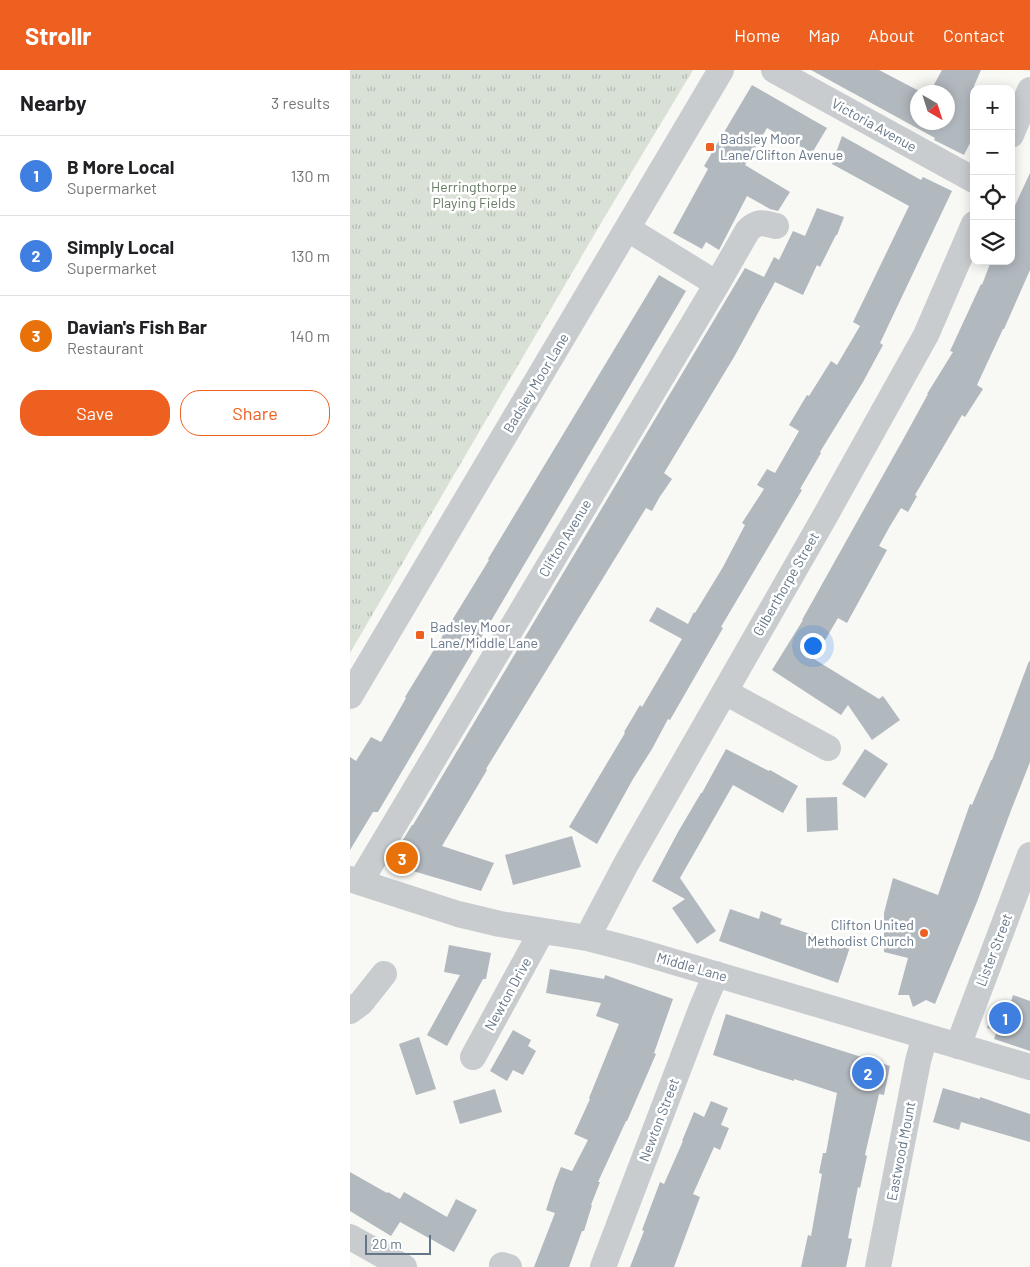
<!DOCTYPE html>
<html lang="en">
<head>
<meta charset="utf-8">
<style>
  :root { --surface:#fff; --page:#f6f6f6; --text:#202124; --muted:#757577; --line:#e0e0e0; --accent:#ed6020 }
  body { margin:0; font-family:Barlow,sans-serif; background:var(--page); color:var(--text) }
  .controls { position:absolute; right:15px; top:15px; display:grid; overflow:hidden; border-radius:10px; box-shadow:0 2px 12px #0003 }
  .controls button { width:45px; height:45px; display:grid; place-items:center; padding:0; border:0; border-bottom:1px solid var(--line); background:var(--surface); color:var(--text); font:25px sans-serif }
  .compass { position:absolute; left:560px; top:15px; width:45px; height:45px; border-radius:50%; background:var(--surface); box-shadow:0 2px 12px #0003; rotate:141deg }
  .scale { position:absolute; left:15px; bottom:12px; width:66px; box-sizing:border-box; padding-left:5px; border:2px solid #657688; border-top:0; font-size:14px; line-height:18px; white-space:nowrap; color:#657688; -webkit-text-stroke:4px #fff; paint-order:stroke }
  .you { position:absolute; left:462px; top:575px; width:18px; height:18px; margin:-12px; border:4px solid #fff; border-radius:50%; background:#1a73e8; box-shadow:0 0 0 8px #1a73e833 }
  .badge { display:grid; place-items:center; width:32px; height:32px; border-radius:50%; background:var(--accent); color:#fff; font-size:16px; font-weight:700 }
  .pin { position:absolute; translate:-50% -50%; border:2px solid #fff; box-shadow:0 1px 5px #0006 }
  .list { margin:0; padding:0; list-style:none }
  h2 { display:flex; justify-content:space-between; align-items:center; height:65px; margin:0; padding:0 20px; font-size:21px }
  h2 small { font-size:16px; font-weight:400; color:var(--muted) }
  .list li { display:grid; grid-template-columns:32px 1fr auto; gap:15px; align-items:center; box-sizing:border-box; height:80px; padding:0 20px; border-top:1px solid var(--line) }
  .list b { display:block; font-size:19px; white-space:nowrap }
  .list p { margin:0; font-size:16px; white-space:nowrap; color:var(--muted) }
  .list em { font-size:16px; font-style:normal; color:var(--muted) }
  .actions { display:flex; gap:10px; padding:15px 20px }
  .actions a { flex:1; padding:11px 0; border:1px solid var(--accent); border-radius:20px; text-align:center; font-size:18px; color:var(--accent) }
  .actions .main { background:var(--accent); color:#fff }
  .icon { flex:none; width:28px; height:28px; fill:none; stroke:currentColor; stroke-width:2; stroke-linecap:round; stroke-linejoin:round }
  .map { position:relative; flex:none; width:680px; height:1197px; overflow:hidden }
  header { display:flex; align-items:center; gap:30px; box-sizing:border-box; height:70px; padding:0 25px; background:var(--accent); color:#fff }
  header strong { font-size:24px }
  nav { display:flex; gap:28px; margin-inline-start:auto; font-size:18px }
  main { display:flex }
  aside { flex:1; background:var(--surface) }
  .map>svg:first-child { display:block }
</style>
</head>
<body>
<header>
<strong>Strollr</strong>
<nav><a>Home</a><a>Map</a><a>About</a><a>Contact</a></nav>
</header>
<main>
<aside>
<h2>Nearby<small>3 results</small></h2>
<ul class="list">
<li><span class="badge" style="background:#3f7fe0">1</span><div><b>B More Local</b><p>Supermarket</p></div><em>130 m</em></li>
<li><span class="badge" style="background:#3f7fe0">2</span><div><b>Simply Local</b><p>Supermarket</p></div><em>130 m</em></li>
<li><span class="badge" style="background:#e8710a">3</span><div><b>Davian's Fish Bar</b><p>Restaurant</p></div><em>140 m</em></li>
</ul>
<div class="actions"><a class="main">Save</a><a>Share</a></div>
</aside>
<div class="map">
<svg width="680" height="1197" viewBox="0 0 680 1197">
  <defs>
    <pattern id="park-tufts" width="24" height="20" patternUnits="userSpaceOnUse" patternTransform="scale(1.25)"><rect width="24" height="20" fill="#d9e1d6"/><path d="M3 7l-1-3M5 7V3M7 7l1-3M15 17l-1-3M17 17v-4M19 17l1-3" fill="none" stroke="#b4bbb3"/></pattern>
  </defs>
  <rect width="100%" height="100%" fill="#f8f8f5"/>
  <path fill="url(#park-tufts)" d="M0,0H343L254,148L0,583Z"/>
  <path fill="#b1b8be" d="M461,0H529L571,22H568V52H598V22H580L592,0H631L624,16V65L614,85L584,70L585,68Z
    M402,15L477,58L462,83L417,58L395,95L440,122L428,141L420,139L397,126L369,180L356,172L352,179L323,163L358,99L354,96Z
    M492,66L571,110L573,107L602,121L530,273L533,275L513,312L470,382L471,383L450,419L452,420L371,557L373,558L320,650L318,649L302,679L283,709L247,774L219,757L275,663L274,662L290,635L292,637L332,569L299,551L307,537L338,554L344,542L345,543L373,497L395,455L392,453L414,419L407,415L417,399L425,403L449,361L439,355L457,325L459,326L481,291L487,295L510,256L503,252L559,136L482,94Z
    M680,103V200L654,259H653L627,315L633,319L615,347L612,345L565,425L567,426L558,442L551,438L540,456L529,476L537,480L497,553L488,548L464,589L529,629L533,626L550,650L522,670L498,635L491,645L422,600L453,550H452L555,366L578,324H577L603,282L600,281L631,214L632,215L641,191H661V144Z
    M467,138L494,147L487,165H486L470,197L467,195L453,225L425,212L384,287L314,403L322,409L309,428L302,441L296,438L136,699L137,700L92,776L144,793L131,821L46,796L42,788L62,755H63L395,198L414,207L424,187L429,190L443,161L455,166Z
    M309,205L336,221L28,742H23L0,780V687L6,691L21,667L31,672L56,628L55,627L139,490L138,489Z
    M679,591L680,592V692L660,743L627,832L585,934L576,930L563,937L559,925H548L558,888L534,882V843L543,808L588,825L620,734L622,735L641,690H642Z
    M376,679L419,701L420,700L448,716L433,743L383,715L330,808L366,861L347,874L322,838L335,829L302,811L328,762L351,723H352Z
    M515,679L538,694L515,728L492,714Z
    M487,727L488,760L457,762L456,728Z
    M222,766L231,797L163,815L155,785Z
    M380,839L409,849L411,841L432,849L430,854L500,877L488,913L369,871Z
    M99,875L141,883L136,909H133L97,976L77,965L110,905L94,902Z
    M200,899L254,909L255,905L323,929L304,983L306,984L277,1051H276L248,1112H250L241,1135H242L234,1161H232L219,1197H184L205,1143L196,1140L205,1112L211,1097L222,1101L238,1070L224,1064L240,1029L239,1028L269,954L246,946L251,933L196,923Z
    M663,925L680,931V981L644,969L647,961L637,958L646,937L658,941Z
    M376,944L540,996L534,1025L529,1024L515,1085L517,1086L510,1118L508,1117L498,1168L502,1169L496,1197H451L458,1165L461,1166L472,1104L469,1103L473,1083H476L487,1023L444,1009V1011L415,1002L363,985Z
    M163,960L181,970L178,976L186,981L173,1005L163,1000L157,1011L140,1001Z
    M69,967L86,1019L66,1025L49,974Z
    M593,1018L630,1029V1027L680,1044V1072L611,1052L609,1060L583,1052Z
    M145,1019L152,1042L110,1054L103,1031Z
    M361,1031L378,1038L371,1055L379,1058L370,1080L364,1077L343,1124L350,1127L324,1197H280L294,1161L292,1160L310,1112L314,1114L333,1071H332L344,1042L354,1047Z
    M0,1102L37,1123L38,1122L50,1129L54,1122L97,1147L106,1129L127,1140L104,1182L50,1152L41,1166L0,1141Z"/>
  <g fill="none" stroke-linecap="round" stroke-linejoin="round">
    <path stroke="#c8cccf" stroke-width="26" d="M424,0L624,110
      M661,65L680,20
      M367,214L398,160C409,150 413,153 426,156
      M375,622L478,678
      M0,626L371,0
      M0,809L108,844L150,854L237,868L287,881L680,997
      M10,812L367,214L278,159
      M237,868L276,794L474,448L576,265L624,154
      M0,941L11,933L34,904
      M608,976L680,785
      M123,987L192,861
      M0,1167L54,1197
      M152,1195L159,1197
      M253,1197L352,937L366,904
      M528,1197L568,991L575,966"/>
  </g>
  <g fill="#ed6020" stroke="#fff" stroke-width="2">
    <rect x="355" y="72" width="10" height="10" rx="2.5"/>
    <rect x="65" y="560" width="10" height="10" rx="2.5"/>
    <circle cx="574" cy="863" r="5"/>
  </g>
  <g text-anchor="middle" stroke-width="5" stroke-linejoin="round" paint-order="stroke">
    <g font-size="14" fill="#657688" stroke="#fff">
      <text transform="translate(524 55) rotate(29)" y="5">Victoria Avenue</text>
      <text transform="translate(186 313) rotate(-59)" y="5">Badsley Moor Lane</text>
      <text transform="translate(215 468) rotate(-59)" y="5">Clifton Avenue</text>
      <text transform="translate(436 514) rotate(-60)" y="5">Gilberthorpe Street</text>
      <text transform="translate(644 880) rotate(-69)" y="5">Lister Street</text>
      <text transform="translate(342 897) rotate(16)" y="5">Middle Lane</text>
      <text transform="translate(158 924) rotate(-61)" y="5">Newton Drive</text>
      <text transform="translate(309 1050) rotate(-69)" y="5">Newton Street</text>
      <text transform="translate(551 1081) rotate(-79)" y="5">Eastwood Mount</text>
    </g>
    <g font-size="14" fill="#657688" stroke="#fff" text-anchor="start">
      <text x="370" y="74">Badsley Moor<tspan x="370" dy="16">Lane/Clifton Avenue</tspan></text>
      <text x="80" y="562">Badsley Moor<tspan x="80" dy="16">Lane/Middle Lane</tspan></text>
      <text x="564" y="860" text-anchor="end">Clifton United<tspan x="564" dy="16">Methodist Church</tspan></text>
    </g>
    <g font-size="14" fill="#647a61" stroke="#fff">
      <text x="124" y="122">Herringthorpe<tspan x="124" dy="16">Playing Fields</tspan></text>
    </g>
  </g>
</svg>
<div class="controls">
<button>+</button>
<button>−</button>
<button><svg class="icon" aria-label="locate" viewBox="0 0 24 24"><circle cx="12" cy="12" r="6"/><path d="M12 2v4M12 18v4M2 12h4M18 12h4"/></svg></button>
<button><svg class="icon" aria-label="layers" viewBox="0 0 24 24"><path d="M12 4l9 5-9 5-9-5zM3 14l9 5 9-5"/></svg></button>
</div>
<svg class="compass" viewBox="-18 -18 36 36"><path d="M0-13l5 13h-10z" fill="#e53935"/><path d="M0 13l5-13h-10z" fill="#757577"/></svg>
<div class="scale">20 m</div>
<div class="you"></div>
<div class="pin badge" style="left:655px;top:948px;background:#3f7fe0">1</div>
<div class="pin badge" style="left:518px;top:1003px;background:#3f7fe0">2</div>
<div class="pin badge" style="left:52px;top:788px;background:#e8710a">3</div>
</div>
</main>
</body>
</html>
